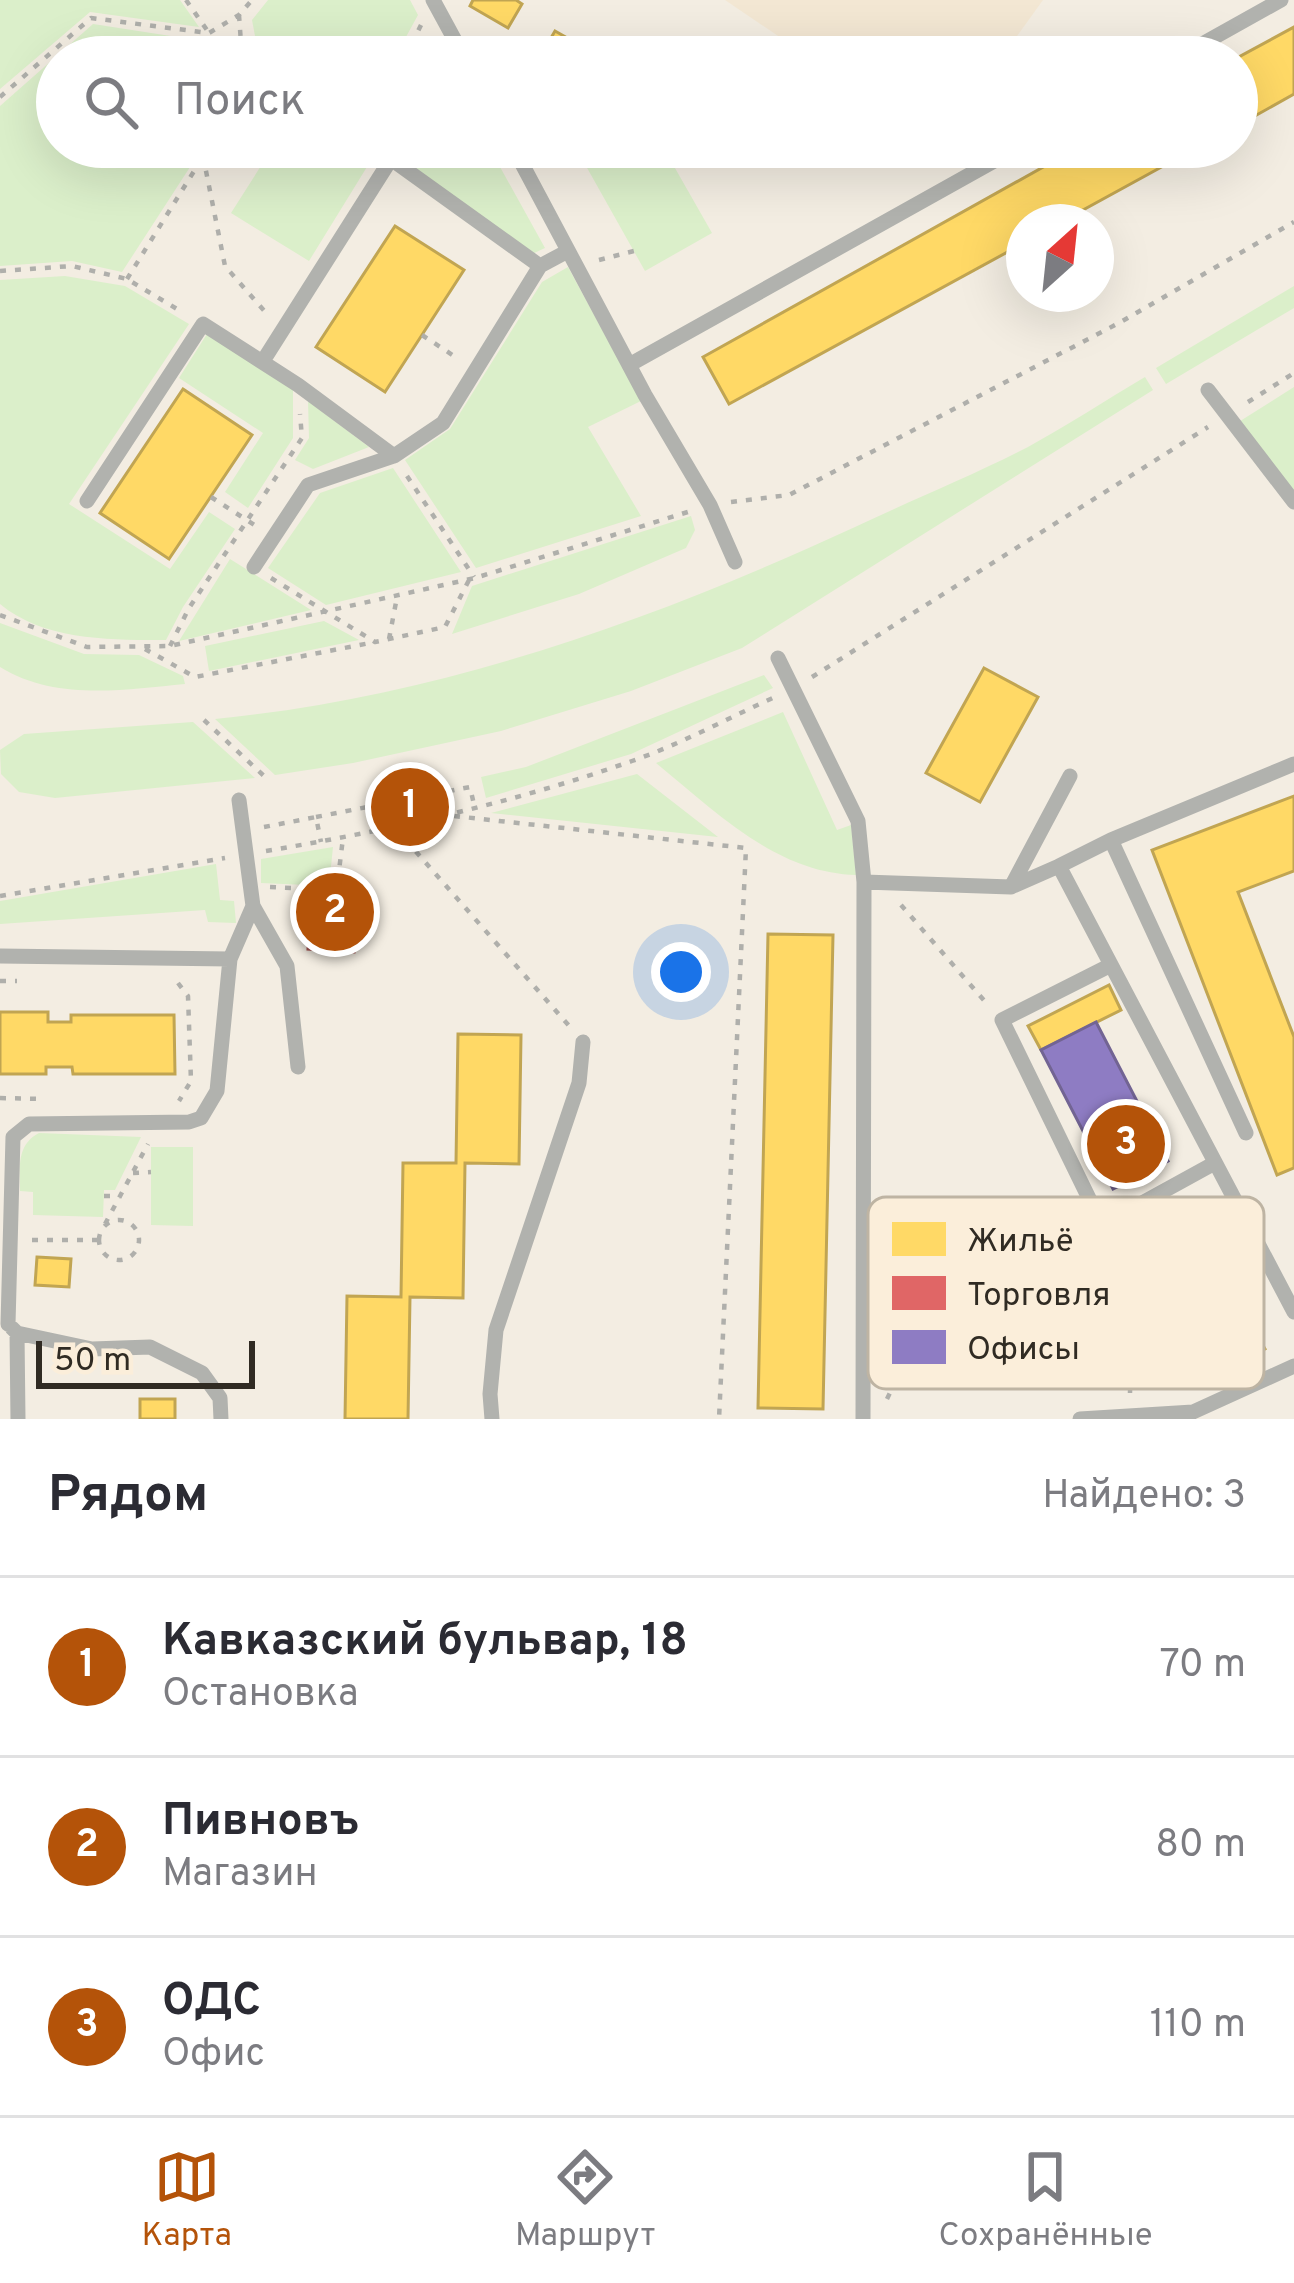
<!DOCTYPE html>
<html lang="ru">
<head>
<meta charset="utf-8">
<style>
  :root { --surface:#fff; --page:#f2f2f3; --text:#2b2b33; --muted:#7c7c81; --line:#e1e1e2; --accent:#b45309 }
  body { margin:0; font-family:Overpass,sans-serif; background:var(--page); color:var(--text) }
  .compass { position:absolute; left:1006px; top:204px; width:108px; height:108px; border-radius:50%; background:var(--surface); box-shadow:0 12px 48px #0002; rotate:27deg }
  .scale { position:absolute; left:36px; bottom:30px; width:219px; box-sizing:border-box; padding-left:12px; border:6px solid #302b23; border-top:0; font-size:33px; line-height:42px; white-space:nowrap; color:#302b23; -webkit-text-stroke:9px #fbeeda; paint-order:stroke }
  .you { position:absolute; left:681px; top:972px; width:42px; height:42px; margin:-30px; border:9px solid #fff; border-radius:50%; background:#1a73e8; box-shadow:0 0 0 18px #1a73e833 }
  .badge { display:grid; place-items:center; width:78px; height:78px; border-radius:50%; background:var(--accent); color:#fff; font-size:39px; font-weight:700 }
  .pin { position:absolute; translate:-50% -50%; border:6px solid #fff; box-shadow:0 3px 12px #0006 }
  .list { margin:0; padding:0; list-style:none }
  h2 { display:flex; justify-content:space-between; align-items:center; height:156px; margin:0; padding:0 48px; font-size:51px }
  h2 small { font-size:39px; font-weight:400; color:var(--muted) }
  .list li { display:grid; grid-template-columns:78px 1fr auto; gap:36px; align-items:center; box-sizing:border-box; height:180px; padding:0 48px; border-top:3px solid var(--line) }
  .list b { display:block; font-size:45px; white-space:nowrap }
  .list p { margin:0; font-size:39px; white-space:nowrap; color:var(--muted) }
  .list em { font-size:39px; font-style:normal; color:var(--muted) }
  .icon { flex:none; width:66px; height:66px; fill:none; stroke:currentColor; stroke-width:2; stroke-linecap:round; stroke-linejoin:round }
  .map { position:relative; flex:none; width:1294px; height:1419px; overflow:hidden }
  .search { position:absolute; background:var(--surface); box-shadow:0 12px 48px #0002; left:36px; right:36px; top:36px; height:132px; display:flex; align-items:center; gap:30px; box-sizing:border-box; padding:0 42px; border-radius:66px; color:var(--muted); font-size:45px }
  .sheet { height:696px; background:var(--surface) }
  nav { display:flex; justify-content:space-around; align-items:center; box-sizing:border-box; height:168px; border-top:3px solid var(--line); background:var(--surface); font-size:33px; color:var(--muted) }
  nav a { display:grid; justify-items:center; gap:6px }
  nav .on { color:var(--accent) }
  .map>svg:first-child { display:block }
</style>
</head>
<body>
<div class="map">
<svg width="1294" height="1419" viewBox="0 0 1294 1419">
  <rect width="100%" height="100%" fill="#f3ede2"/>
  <path fill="#f3e7d3" d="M725,0H1043L1002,57H809Z"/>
  <path fill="#dbefca" d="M0,0H180L199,27L90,12L0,89Z
    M268,0H410L418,15L395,57H259L252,20Z
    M93,24L203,41L204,54L57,57V147H203L122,272L72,261L0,266V106Z
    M273,147H346L370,162L309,261L231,213Z
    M387,147H489L545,248L532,254Z
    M619,147H663L712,233L645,271L586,166Z
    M568,267L641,401L588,427L641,516L476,568L405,460L450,429L542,282Z
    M65,276L125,286L189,324L69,504L170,569L209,512L235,529L183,607L166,640C112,640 44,641 0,604V280Z
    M1294,286V308L1166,384L1156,368Z
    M207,334L293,389V438L248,508L225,492L263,433L179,378Z
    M1145,377L1153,390L742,648L631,691L501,731L353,763L275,775L215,719C439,697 651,621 855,527C912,500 972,476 1028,447C1068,425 1106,400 1145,377Z
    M1294,387V494L1237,423Z
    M308,401L369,447L313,469L295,460L309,438Z
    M393,468L461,572L326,605L268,568L320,493Z
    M691,516L695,530L686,548L579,594L452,634L472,586Z
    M230,559L311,610L179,641Z
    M324,621L359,640L209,671L205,646Z
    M0,623L84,654L139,655L183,676L185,684C123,690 55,701 0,667Z
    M764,675L773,688L631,754L486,798L481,777L526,767Z
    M783,712L837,830L851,825L856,875C776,873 715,811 656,763Z
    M193,722L255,778L55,798L19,792L1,774L0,750L24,734Z
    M637,774L718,837L491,813Z
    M333,847L329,886L261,883V859Z
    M216,864L220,900L234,901L236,923L208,922L205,910L0,924V901Z
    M39,1133L141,1137L115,1190H104L103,1217L33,1215V1192L20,1191C20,1168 16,1145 39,1133Z
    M151,1147H193V1226L151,1225Z"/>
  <path fill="#ffd966" stroke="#c1a552" stroke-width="3" d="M473,0H516L522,4L508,28L470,6Z
    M1294,27V94L1237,126V58Z
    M555,31L601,57H540Z
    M1079,147H1198L1061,222H1024V243L729,404L703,357Z
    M395,226L464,270L385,392L316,347Z
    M183,389L252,435L169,559L100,513Z
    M984,668L1038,697L980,802L926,773Z
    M1294,796V871L1238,892L1294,1037V1168L1277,1175L1152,850Z
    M768,934L833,935L823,1409L758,1408Z
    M1109,985L1121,1010L1041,1050L1028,1026Z
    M0,1012H48V1022H71V1015H174L175,1074H73L72,1067H46V1074H0Z
    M458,1034L521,1035L519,1164L465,1163L463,1298L410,1297L408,1419H345L347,1296L401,1297L403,1163H456Z
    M1207,1246L1265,1349L1234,1367L1175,1264Z
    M37,1257L71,1259L69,1287L35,1285Z
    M140,1399H175V1419H140Z"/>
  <path fill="#e06666" stroke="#ab5452" stroke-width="3" d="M311,894L356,896L354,952L308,949Z"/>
  <path fill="#8e7cc3" stroke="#726493" stroke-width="3" d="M1096,1022L1168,1161L1113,1189L1041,1050Z"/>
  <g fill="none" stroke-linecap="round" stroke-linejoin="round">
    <path stroke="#afafab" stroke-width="4.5" stroke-dasharray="6 9" stroke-linecap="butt" d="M186,0L209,33L211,57
      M239,15L242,57
      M405,57L421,25
      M0,97L91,18L209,33L239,15L252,0
      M353,152L357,147
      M203,156L225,266L267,314
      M599,260L634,251
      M0,271L72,266L127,279L182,312
      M127,279L209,147
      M422,335L457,358
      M1248,402L1294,373
      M407,476L474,577
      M211,497L256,526
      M731,502L789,495L1119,323L1294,222
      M271,578L375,642L445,627L469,580
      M0,615L87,647L170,646L475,578L691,511
      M389,639L397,597
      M170,646L189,608L302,438L300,414
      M145,649L195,677L375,642
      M812,677L1208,427
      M204,720L264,776
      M454,816L746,848L719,1419
      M316,817L470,787L475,809
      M264,827L316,817L321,842
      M396,829L571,1028
      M266,851C391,830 513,803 632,761C681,744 728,718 775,697
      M270,887L337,890
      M336,895L343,838
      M0,896L225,858
      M901,905L988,1005
      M0,981H17
      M178,983L188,996L191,1081L179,1101
      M0,1098L42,1099
      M133,1173L151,1172
      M104,1196H120
      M99 1240a20 20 0 1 1 40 0a20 20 0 1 1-40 0Z
      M105,1224L148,1144
      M32,1240H98
      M1130,1393L1134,1230
      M887,1399L920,1332L1021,1253L1031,1230L1068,1210"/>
    <path stroke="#b1b2ae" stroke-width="15" d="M433,0L464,57
      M1179,57L1281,0
      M513,147L645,395L710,505L735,562
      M263,361L391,159L540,266
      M629,365L1019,147
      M1208,390L1294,502
      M87,501L203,324L298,385L394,456
      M254,567L308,485L394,456L443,423L540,266L568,251
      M778,658L858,821L864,882L863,1419
      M1111,840L1294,764
      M1059,866L1111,840L1246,1133
      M864,882L1011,887L1070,776
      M1011,887L1059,866L1294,1312
      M253,906L287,966L298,1067
      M0,956L230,959L217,1091L201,1118L189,1122L29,1124L13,1137L8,1324
      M230,959L253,906L239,800
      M1109,966L1002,1020L1102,1225L1213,1164
      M12,1328L17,1333L18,1419
      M17,1333L92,1349L150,1347L202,1373L220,1398L221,1419
      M492,1419L490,1394L496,1330L579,1083L583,1042
      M1080,1419L1193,1412L1294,1366"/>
  </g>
  <rect x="868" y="1197" width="396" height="192" rx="18" fill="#fbeeda" stroke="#beb4a3" stroke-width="3"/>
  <rect x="892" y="1222" width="54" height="34" fill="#ffd966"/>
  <rect x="892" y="1276" width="54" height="34" fill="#e06666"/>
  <rect x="892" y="1330" width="54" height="34" fill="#8e7cc3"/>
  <g font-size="33" fill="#302b23">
    <text x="967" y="1251">Жильё</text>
    <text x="967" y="1305">Торговля</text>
    <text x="967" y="1359">Офисы</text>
  </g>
</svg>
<svg class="compass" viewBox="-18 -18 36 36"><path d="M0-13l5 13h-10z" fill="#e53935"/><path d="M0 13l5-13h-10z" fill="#7c7c81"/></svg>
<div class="scale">50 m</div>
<div class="you"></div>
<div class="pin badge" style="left:410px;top:807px">1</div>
<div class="pin badge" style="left:335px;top:912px">2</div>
<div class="pin badge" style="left:1126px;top:1144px">3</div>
<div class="search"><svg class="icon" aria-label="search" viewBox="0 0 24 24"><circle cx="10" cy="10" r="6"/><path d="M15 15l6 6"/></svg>Поиск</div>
</div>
<section class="sheet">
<h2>Рядом<small>Найдено: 3</small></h2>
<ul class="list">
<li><span class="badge">1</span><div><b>Кавказский бульвар, 18</b><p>Остановка</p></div><em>70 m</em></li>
<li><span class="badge">2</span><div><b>Пивновъ</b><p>Магазин</p></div><em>80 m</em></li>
<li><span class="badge">3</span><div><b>ОДС</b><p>Офис</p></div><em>110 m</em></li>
</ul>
</section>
<nav>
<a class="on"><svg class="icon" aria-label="map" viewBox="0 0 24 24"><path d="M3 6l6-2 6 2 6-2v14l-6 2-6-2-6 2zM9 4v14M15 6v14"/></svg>Карта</a>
<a><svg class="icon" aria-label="directions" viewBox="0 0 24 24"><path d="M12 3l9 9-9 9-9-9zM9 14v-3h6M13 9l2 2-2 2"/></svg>Маршрут</a>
<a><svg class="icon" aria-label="saved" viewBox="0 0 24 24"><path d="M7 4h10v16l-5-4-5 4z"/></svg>Сохранённые</a>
</nav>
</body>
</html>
